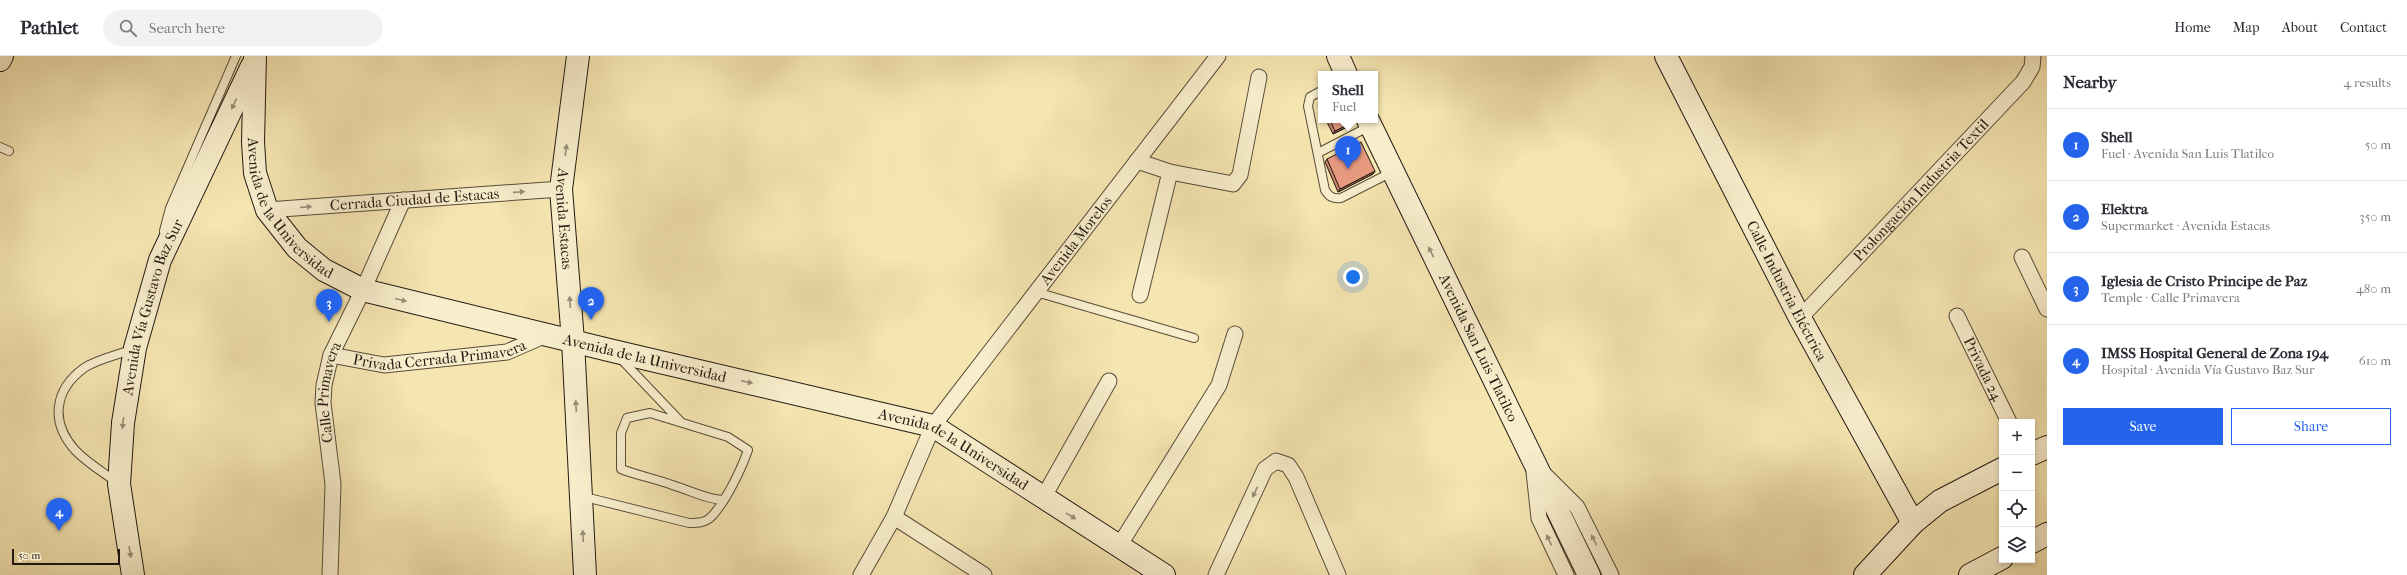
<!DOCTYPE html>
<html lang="en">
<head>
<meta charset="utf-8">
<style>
  :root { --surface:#fff; --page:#f2f2f3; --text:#2b2b33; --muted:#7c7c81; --line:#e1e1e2; --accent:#2563eb }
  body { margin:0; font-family:"IM FELL French Canon",serif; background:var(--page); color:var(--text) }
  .controls { position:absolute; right:12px; bottom:12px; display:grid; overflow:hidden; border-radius:0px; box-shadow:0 2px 6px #0003 }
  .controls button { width:36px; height:36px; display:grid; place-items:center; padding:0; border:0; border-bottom:1px solid var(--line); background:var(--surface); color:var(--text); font:20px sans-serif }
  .scale { position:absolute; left:12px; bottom:10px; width:108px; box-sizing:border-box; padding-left:4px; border:2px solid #231911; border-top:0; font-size:11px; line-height:14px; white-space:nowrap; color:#231911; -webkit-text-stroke:3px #f8eecc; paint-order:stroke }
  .you { position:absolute; left:1353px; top:221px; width:14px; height:14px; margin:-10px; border:3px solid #fff; border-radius:50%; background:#1a73e8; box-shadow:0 0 0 6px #1a73e833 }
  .badge { display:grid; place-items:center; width:26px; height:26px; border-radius:50%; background:var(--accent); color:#fff; font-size:13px; font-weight:700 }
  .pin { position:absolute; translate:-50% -33px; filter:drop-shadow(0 1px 2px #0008) }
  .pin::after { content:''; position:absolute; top:21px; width:14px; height:12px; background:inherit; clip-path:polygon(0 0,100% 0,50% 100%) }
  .popup { position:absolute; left:1318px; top:15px; width:60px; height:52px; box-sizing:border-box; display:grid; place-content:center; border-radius:0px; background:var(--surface); filter:drop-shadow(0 1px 3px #0005); font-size:13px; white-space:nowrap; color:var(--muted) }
  .popup b { font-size:15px; color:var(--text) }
  .popup::after { content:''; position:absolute; left:50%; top:100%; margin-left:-8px; border:8px solid transparent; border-top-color:var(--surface) }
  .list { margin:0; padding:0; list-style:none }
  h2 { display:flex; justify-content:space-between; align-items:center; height:52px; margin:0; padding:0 16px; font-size:17px }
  h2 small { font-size:13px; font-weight:400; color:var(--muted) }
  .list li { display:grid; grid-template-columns:26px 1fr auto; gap:12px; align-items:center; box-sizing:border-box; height:72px; padding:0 16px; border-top:1px solid var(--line) }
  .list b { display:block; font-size:15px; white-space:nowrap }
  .list p { margin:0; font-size:13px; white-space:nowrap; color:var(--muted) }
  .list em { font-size:13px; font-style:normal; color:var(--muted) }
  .actions { display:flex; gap:8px; padding:12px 16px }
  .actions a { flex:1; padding:9px 0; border:1px solid var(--accent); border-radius:0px; text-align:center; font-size:14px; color:var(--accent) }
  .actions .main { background:var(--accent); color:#fff }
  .icon { flex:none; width:22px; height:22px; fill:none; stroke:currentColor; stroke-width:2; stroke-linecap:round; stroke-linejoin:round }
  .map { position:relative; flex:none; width:2047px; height:519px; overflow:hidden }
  header { display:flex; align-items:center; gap:24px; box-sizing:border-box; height:56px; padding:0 20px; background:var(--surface); border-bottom:1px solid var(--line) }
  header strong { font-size:19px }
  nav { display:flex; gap:22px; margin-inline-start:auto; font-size:14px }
  .search { width:280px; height:36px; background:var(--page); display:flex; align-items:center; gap:10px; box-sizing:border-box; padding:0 14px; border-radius:22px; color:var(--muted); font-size:15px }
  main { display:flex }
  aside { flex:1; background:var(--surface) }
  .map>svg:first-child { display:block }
</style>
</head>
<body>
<header>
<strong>Pathlet</strong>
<div class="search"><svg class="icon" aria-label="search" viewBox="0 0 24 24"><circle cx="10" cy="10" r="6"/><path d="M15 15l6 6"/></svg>Search here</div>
<nav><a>Home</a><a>Map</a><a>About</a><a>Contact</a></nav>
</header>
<main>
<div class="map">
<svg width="2047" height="519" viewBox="0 0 2047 519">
  <rect width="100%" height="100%" fill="#f5e5b1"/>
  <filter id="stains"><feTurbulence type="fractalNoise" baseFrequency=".005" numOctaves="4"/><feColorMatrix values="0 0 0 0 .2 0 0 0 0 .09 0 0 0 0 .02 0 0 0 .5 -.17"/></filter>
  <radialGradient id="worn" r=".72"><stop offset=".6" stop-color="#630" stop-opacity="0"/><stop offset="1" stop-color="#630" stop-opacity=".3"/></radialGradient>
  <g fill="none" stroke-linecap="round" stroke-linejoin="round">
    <g stroke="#584c39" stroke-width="10">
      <path id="lane" d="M1321,35L1310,41L1308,50L1325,134C1329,141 1333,143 1341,142L1392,116
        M0,91L9,95
        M1318,97L1370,70
        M164,175L170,152L236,0
        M1036,236L1194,282
        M620,302L681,366
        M116,426C103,416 86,406 75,394C50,366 54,334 84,312C97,303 118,299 133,293
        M581,440L689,467C697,467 706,467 712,460C726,445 741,414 748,394L728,381L650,357L627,362L621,377V413C639,420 657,423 675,430C692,435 705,443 723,444"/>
    </g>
    <g stroke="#584c39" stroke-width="17">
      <g id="street">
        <path d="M1137,105L1170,116L1233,128L1240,119L1259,21"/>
        <path id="s1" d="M267,154L561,133"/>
        <path d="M2022,201L2047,253"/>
        <path d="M1140,239L1170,116"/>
        <path id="s2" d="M1957,260L2009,366"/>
        <path id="s3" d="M1800,262L2023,26L2032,11L2033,0"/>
        <path id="s4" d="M331,299L384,309L507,296L546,279"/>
        <path d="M1534,416L1539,462L1566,519"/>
        <path d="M1546,420L1577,451L1611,519"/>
        <path d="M1043,442L1109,325"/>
        <path d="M894,461L984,519"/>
        <path d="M1119,490L1219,329L1235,278"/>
        <path id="s5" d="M330,519L333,428L323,347L324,329L331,299L363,234L403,144"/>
        <path id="s6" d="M861,519L894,461L933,370L1218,0"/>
        <path d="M1216,519L1265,413L1276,405L1288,409L1296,421L1338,519"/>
      </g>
    </g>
    <g stroke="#231911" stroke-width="24">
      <g id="secondary">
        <path id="s7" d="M255,0L253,86L255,117L267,154L297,192L324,214L363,234L613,295L933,370L1164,519"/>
        <path id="s8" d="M578,0L561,133L573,285L585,519"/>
        <path d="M1338,0L1346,18"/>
        <path id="s9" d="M1666,0L1800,262L1913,467"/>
        <path d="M0,4L2,0"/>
        <path id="s10" d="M1368,64L1589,519"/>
        <path d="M2032,398L2047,391"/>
        <path d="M2032,486L2047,478"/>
        <path id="s11" d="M133,519L119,428L123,367L135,292L160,204L252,10"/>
        <path d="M1865,519L1913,467L1940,445L2002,413"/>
        <path d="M1970,519L2002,502"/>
      </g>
    </g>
    <use href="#lane" stroke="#f8eecc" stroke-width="8"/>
    <use href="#street" stroke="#f8eecc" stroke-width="15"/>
    <use href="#secondary" stroke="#f8eecc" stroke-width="22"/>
  </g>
  <path fill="#c7846e" stroke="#231911" d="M1321,44V53L1318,48Z
    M1326,64H1350L1349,70L1333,78Z
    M1327,103L1375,115L1373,118L1338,136L1325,106Z"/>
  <path fill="#a26c5a" stroke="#231911" d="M1351,67L1349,70L1333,78L1335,75Z
    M1375,115L1373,118L1338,136L1340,133Z"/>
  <path fill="#e79a80" stroke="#231911" d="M1330,64H1350L1351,67L1335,75Z
    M1361,86L1375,115L1340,133L1327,103Z"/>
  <defs><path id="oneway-solid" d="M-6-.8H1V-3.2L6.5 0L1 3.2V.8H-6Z"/></defs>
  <g fill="#988e78">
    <use href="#oneway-solid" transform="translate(234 48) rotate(115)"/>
    <use href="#oneway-solid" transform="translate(566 94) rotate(-83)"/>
    <use href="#oneway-solid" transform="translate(519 136) rotate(-4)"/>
    <use href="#oneway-solid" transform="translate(306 151) rotate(-4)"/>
    <use href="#oneway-solid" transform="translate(1431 196) rotate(-116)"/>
    <use href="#oneway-solid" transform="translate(401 244) rotate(14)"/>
    <use href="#oneway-solid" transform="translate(570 246) rotate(-94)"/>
    <use href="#oneway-solid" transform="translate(747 326) rotate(13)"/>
    <use href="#oneway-solid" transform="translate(576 350) rotate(-93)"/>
    <use href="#oneway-solid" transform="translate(123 367) rotate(97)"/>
    <use href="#oneway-solid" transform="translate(1255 436) rotate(115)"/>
    <use href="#oneway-solid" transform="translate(1071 460) rotate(32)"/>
    <use href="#oneway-solid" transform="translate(583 480) rotate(-93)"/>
    <use href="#oneway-solid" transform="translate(1549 484) rotate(-115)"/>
    <use href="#oneway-solid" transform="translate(1594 484) rotate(-117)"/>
    <use href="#oneway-solid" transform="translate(130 496) rotate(81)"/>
  </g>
  <g text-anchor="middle" stroke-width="4" stroke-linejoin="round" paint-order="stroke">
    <g font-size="15" fill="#231911" stroke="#f8eecc">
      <text dy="5" stroke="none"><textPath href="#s3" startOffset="176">Prolongación Industria Textil</textPath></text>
      <text dy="5" stroke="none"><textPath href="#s1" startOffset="148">Cerrada Ciudad de Estacas</textPath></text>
      <text dy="5" stroke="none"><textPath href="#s7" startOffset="165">Avenida de la Universidad</textPath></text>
      <text dy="5" stroke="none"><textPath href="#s8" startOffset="164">Avenida Estacas</textPath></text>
      <text dy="5" stroke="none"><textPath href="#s6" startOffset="400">Avenida Morelos</textPath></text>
      <text dy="5" stroke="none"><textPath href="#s9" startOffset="264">Calle Industria Eléctrica</textPath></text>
      <text dy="5" stroke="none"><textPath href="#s11" startOffset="273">Avenida Vía Gustavo Baz Sur</textPath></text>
      <text dy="5" stroke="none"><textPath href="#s10" startOffset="253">Avenida San Luis Tlatilco</textPath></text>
      <text dy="5" stroke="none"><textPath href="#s4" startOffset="110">Privada Cerrada Primavera</textPath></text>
      <text dy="5" stroke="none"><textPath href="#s7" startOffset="573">Avenida de la Universidad</textPath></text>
      <text dy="5" stroke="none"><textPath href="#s2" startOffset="59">Privada 24</textPath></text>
      <text dy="5" stroke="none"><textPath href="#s5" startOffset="184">Calle Primavera</textPath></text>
      <text dy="5" stroke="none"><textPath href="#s7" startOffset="897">Avenida de la Universidad</textPath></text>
    </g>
  </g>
  <rect width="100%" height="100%" filter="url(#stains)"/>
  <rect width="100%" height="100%" fill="url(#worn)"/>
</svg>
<div class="controls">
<button>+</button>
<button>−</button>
<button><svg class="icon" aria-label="locate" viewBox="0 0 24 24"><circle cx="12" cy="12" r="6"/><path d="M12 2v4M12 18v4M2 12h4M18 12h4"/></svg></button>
<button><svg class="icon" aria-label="layers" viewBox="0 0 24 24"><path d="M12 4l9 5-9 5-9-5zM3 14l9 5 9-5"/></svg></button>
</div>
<div class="scale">50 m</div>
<div class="you"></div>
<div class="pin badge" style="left:1348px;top:113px">1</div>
<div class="popup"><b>Shell</b>Fuel</div>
<div class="pin badge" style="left:591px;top:264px">2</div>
<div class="pin badge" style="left:329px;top:266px">3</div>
<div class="pin badge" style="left:59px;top:475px">4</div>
</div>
<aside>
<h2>Nearby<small>4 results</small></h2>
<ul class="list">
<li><span class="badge">1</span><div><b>Shell</b><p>Fuel · Avenida San Luis Tlatilco</p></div><em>50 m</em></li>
<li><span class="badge">2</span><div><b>Elektra</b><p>Supermarket · Avenida Estacas</p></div><em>350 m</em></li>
<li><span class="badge">3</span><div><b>Iglesia de Cristo Principe de Paz</b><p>Temple · Calle Primavera</p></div><em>480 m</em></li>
<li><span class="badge">4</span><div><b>IMSS Hospital General de Zona 194</b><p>Hospital · Avenida Vía Gustavo Baz Sur</p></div><em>610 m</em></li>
</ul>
<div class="actions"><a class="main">Save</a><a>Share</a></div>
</aside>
</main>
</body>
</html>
